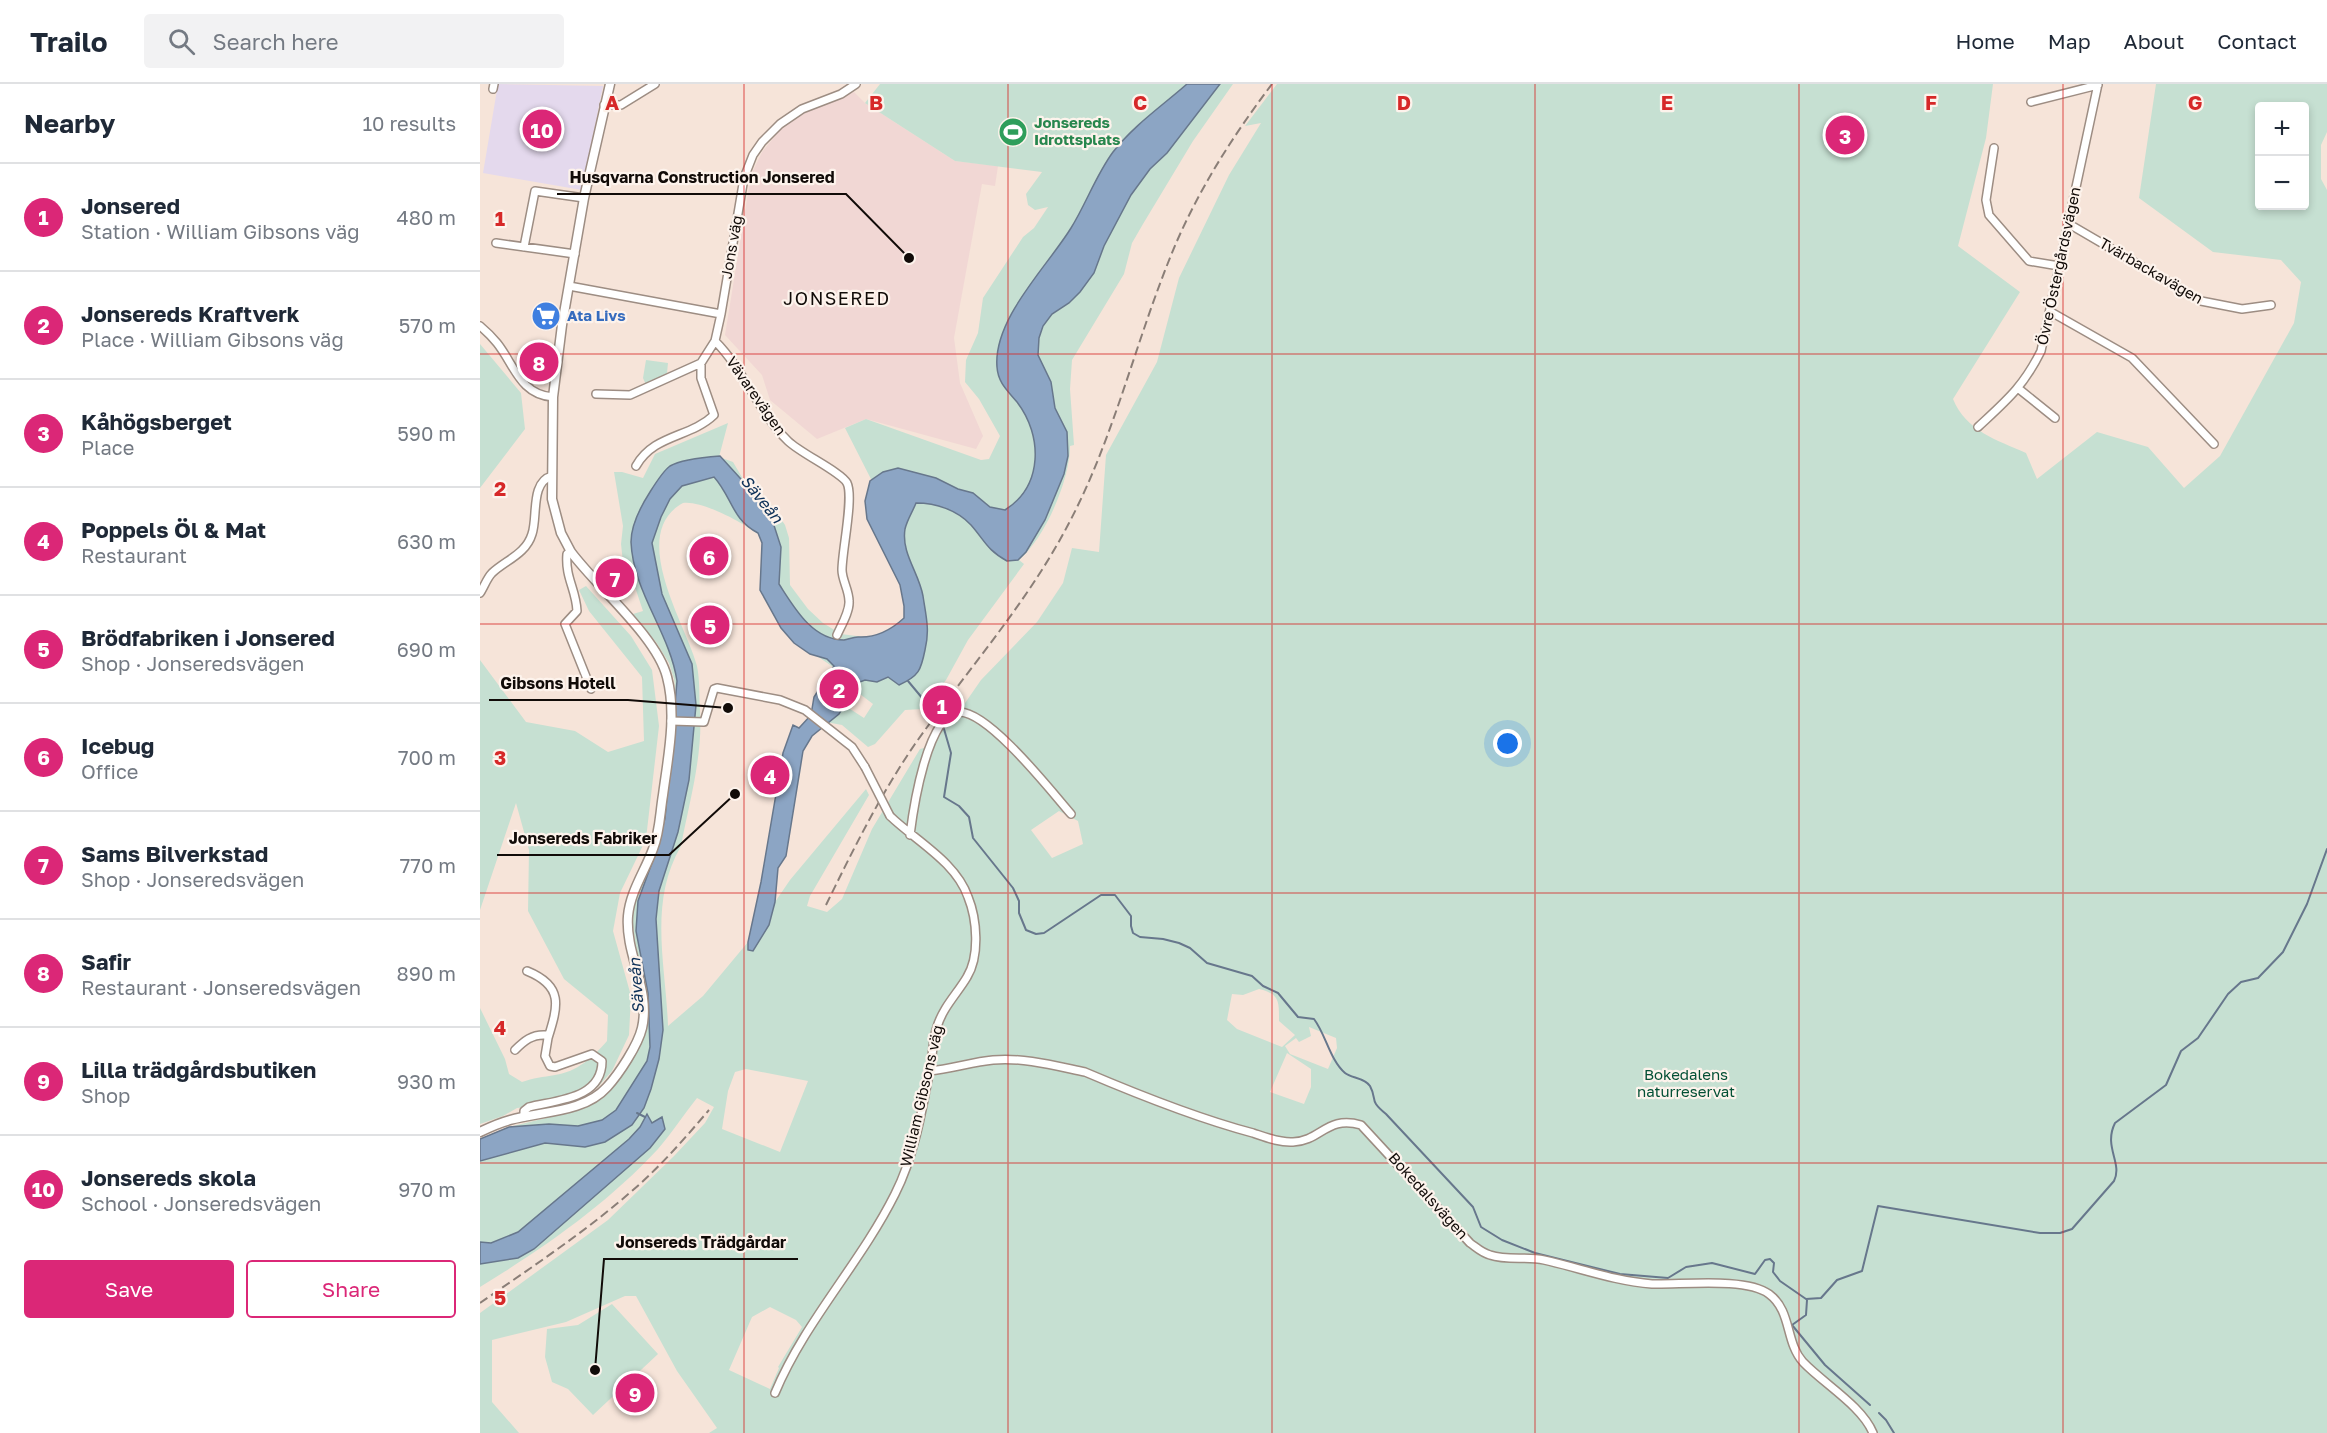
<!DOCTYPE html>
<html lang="en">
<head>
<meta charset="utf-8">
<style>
  :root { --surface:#fff; --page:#f2f2f3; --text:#1f2937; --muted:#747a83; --line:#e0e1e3; --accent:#db2777 }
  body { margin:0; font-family:"Golos Text",sans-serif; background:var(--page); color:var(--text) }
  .controls { position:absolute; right:18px; top:18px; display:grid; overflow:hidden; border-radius:6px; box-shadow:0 3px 9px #0003 }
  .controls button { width:54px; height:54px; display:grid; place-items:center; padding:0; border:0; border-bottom:2px solid var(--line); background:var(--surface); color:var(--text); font:30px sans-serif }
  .you { position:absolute; left:1028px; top:660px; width:21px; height:21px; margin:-15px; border:4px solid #fff; border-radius:50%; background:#1a73e8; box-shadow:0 0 0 9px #1a73e833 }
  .badge { display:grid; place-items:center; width:39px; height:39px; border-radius:50%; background:var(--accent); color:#fff; font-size:20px; font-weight:700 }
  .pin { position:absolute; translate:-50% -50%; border:3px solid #fff; box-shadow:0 2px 6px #0006 }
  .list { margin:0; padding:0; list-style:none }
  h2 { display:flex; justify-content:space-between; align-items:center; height:78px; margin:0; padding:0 24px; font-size:26px }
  h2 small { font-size:20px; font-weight:400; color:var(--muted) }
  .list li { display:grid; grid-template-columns:39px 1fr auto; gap:18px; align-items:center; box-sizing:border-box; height:108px; padding:0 24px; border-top:2px solid var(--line) }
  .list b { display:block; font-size:22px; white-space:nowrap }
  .list p { margin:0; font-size:20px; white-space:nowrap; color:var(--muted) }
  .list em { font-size:20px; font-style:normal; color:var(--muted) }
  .actions { display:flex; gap:12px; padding:18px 24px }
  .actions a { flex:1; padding:14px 0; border:2px solid var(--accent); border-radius:6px; text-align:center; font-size:21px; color:var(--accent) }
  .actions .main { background:var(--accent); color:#fff }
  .icon { flex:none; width:33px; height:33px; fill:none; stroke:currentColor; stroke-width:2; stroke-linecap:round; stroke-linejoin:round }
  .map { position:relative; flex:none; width:1847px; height:1349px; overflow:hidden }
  header { display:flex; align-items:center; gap:36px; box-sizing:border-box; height:84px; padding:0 30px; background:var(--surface); border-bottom:2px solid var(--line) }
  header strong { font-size:28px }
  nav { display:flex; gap:33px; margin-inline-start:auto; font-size:21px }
  .search { width:420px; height:54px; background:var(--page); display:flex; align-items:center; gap:15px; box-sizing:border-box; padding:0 21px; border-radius:6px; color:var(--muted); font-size:22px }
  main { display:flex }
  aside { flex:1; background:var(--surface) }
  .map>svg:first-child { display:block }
</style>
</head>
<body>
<header>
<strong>Trailo</strong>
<div class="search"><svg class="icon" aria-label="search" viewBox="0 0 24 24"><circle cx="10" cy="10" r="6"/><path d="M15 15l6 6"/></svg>Search here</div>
<nav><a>Home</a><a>Map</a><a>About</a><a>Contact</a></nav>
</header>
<main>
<aside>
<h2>Nearby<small>10 results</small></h2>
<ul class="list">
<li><span class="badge">1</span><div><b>Jonsered</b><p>Station · William Gibsons väg</p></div><em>480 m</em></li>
<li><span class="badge">2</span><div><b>Jonsereds Kraftverk</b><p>Place · William Gibsons väg</p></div><em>570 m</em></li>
<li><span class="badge">3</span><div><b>Kåhögsberget</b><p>Place</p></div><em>590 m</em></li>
<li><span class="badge">4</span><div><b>Poppels Öl &amp; Mat</b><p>Restaurant</p></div><em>630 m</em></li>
<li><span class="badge">5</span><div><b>Brödfabriken i Jonsered</b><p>Shop · Jonseredsvägen</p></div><em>690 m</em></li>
<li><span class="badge">6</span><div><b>Icebug</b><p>Office</p></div><em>700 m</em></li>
<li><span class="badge">7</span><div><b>Sams Bilverkstad</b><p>Shop · Jonseredsvägen</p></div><em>770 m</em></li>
<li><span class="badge">8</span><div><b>Safir</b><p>Restaurant · Jonseredsvägen</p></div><em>890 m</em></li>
<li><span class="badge">9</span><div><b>Lilla trädgårdsbutiken</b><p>Shop</p></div><em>930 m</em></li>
<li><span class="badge">10</span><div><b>Jonsereds skola</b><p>School · Jonseredsvägen</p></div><em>970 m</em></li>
</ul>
<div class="actions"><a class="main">Save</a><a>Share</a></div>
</aside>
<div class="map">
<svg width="1847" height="1349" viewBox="0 0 1847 1349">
  <rect width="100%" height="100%" fill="#f6e4d9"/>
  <path fill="#f1d7d4" d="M374,8L385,19L475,77L518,82L515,102L502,100L474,254L480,299L503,352L496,365L386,335L337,355L290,316L282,291L245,251L271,91L282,68L305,40L329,27Z"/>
  <path fill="#e4d9ed" d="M18,0L123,2L102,106L3,89Z"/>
  <path fill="#c6e0d2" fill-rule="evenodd" d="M400,0H753L713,57L663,140L652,159L644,190L592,276L590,305L594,361L590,362C590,396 565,454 539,476L544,480L488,556L466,596L443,625L425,626L395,660L388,663L362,641L346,638L367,623L384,634L393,620L372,604L375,598L337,572L308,549L284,455C270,442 223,416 203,419C147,450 206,540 217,582C220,596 219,613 220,627C223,672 209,719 201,762C168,819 186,881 188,942L223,912L268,858V866L289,841L295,818L310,796L386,705L389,711L330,812L327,822L347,828L362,815L392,745L440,665L444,664L474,635L501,596L557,538L583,499L592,464L619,468L626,371L677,278L699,194L749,91L781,39L765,42L797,0H1513L1506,54L1478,162L1540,208L1473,315C1486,347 1517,356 1546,369L1557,395L1617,348L1668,363L1704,404L1740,372L1814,239L1821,198L1801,176L1733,168L1659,114L1676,0H1847V48L1841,61V95L1847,106V1349H229L237,1344L197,1287L156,1212H145L86,1238L12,1256V1318L39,1349H0V1229L128,1136L194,1072L225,1039L234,1023L217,1014C204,1030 192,1049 178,1065C126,1121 65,1163 0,1203V1057L32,1043H29L99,1026L121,1013L164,953L168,938V909L156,864L152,835L153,820L168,788L198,624L194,595L189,579L176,558L153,530L163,527L156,506L143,478L141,460L143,442L134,388H142L163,394L175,370L248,339L239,373L253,378L263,395L277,410L288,416L305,441L309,454L310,501L328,525L343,539L361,550L392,554L416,549L433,527L393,399L365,344L386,335L501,376L509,375L520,352L499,315L485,298L486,276L498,249L503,214L543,153L554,144L568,123L555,126L548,121L546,110L562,88L475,77L385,19ZM1780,22H1824V122H1780ZM579,727L598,737L603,760L572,774L551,746ZM779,905C800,910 799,918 799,937L815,951L802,963L757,945L747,936L752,910L763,911ZM829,943L856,954L857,964L848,985L810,970L805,962L816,954L819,958L831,952ZM807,969L831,985V1003L824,1020L790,1008ZM266,985L328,997L300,1068L242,1045L248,1007L255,988ZM290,1223L316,1236L322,1243L298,1283L299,1284L290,1305L249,1286L272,1233Z
    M51,39L78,43L75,62L48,57Z
    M0,260L41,309L45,345L0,404Z
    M166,276L188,279L187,289L166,301L163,294Z
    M106,502L151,552L172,586L179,642L166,755L140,809L133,847L151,912L149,951L132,987L118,1003L103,1014L78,1020L37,1024L23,1032L0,1040V924L25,975L29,990L42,998C53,994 63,993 75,991C97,988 113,973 127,957L128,931L84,895L48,827L49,766L36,719L0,826V576L46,638L95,647L128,668L164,657L162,593L109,527L99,506Z
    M132,1220L178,1270L113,1331L88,1305L72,1298L65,1273L67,1245L98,1241Z"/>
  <path fill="#8ca5c4" stroke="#67778c" stroke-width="1.5" d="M707,0H740L687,69L670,85L651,111L624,162L614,189L600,208L589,219L572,230L563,242L559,254L558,271L571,298L575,324L587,348L588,372L584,390L565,436L546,468L538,476L527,477C507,466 505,457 491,441C477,426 456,419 436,419C433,427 427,436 425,445C421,469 439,489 443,512C446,532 450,546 445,566C441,586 439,592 419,601L408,593L397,598L385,596L377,599L359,630L332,652L323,667L306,772L298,784L295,818L289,841L273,867L268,866V858L281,798L303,669L313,641L319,644L331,631L334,613L354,582L347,575L330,570L314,559L301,544L280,506L282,459L278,449C252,436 252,413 234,393L202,402L190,415L181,433L172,459L182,510L212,580L216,621L209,696L198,748L179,807L176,835L183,946L179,975L171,1005L164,1024L152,1041L125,1058L105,1063L65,1059L0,1077V1055L29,1043L69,1040L98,1042L122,1036L136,1026L167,977L170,963L168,909L156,847L158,817L177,765L185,734L197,597C190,549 153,508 151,458C151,440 161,422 170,408C175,400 183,387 190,382C200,376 227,373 240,372L289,426L301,463L299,500C314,523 332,556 364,556C369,555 373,553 378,553C396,554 411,546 424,534V522L420,501L387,435L385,417L390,397L403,388L418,384L456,394L478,405L493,409L510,423L525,426C563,402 563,352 537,318C528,307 518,299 517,283C513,235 567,183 591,144C606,120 616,91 633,68C654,41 682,22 707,0Z
    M167,1030L172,1039L182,1033L185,1045L170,1064L54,1165L38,1174L0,1180V1158L11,1159L38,1148L149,1055L160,1043Z"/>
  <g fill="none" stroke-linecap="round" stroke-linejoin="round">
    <path stroke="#67778c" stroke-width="2" d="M428,597L443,615
      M464,645L471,669L464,713L479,722L489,733L493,754L533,804L539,817V829L546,846L556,850L564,849L621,811H635L651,832V842L653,849L660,853L683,855L699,859L710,864L727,879L772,892L783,902L798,909L818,933L834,935C846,951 850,976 865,989C871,994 885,994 890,1002C898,1017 888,1015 906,1030L993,1123L1001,1143L1022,1156L1055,1169L1140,1190L1188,1194L1206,1183L1232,1179L1275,1190L1285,1176L1290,1175L1294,1179L1293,1188L1300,1197L1326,1215L1341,1214L1357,1196L1382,1187L1398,1122L1560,1149H1580L1592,1145L1634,1097C1643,1079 1623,1063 1635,1039L1686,1001L1701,967L1718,954L1748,910L1761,898L1778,894L1803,868L1827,820L1847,765
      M157,1029L165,1033
      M1327,1216L1326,1231L1312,1241L1345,1281L1390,1321
      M1399,1329L1406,1336L1414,1349"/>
    <g stroke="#9d8d83" stroke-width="10">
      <path id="minor" d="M13,5L14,0
        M1551,18L1618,1
        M124,21H141L175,0
        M1514,64L1506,116L1509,131L1549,177L1579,182
        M1589,140L1721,217L1762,225L1791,221
        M16,159L95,170
        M44,163L55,107L104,114
        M89,202L241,230L264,94L273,71L282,58L300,40L322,25L361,10L376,0
        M1571,228L1652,274L1734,360
        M0,242C6,247 12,253 17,259C34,280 40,311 73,313
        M235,257C265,287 278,328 308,357C320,369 361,388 367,399C374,413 362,467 362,486C362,496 369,506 369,517C370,527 361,542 357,551
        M1539,305L1575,334
        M116,310L150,311L221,279L235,257L241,230
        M1498,343C1527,316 1543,303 1561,267L1618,0
        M156,382C174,350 210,354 234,331L221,294V279
        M91,468L87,470C85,494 96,505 97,527L85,540L111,605
        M0,509C4,503 7,494 12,489C26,476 46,470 52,450C58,433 50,398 72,392
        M191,637L224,638L234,605L237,604L300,616L325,626L372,663L385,683
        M430,751C433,727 447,628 480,628C510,629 571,707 591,730
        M47,887C84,902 78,922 68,954
        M35,966C44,957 52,950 66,951L68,954L65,972L70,982L75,983L112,970L122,977C122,1015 77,1016 49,1023L44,1027V1033
        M449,987C471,985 492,978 513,976C543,973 576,982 605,988C659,1011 716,1034 773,1049C785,1053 800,1059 813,1058C841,1057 847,1031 881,1041L990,1159C997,1164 1002,1169 1010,1171C1027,1177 1047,1172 1064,1176C1100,1184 1134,1197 1172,1200C1201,1201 1266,1193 1289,1210C1312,1227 1305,1258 1323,1278C1344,1300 1382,1322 1393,1349
        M295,1309C325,1237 380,1180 415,1110C435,1071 443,1022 451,979C453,967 453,954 457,943C463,923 477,910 487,893C500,872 497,835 488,813C476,778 436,757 410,732"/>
    </g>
    <g stroke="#9d8d83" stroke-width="11">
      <path id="tertiary" d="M0,1048C10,1043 19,1039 30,1036C61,1027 104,1029 127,1003C139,990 158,961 162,944C171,905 145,871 148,832C150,808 165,787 173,765C180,748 180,728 183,711C188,673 197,631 187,593C177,553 117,503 91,468L81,449L72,415L73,313L82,241L104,114L130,0"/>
    </g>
    <use href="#minor" stroke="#fff" stroke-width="7"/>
    <use href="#tertiary" stroke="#fff" stroke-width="8"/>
    <path stroke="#8a7e77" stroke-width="2" stroke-dasharray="9 4.5" stroke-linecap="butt" d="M346,821C373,766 400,711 435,660C487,586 547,520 589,439C636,350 657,250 697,157C722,100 755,49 792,0
      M0,1219C52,1183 105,1148 153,1106C181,1082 205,1054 229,1026"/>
    <g stroke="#9d8d83" stroke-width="10" stroke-linecap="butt">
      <path id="minor-bridge" d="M385,683L410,732"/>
    </g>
    <use href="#minor-bridge" stroke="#fff" stroke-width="7"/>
  </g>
  <path fill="none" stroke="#d62828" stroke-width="1.5" stroke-opacity="0.55" d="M264,0V1349M528,0V1349M792,0V1349M1055,0V1349M1319,0V1349M1583,0V1349M0,270H1847M0,540H1847M0,809H1847M0,1079H1847"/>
  <defs>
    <g id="stadium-disc" transform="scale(1.5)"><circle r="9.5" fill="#2e9e5b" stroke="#fdf3ec"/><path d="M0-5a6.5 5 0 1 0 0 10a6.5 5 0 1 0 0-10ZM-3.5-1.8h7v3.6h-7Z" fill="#fff"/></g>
    <g id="supermarket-disc" transform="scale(1.5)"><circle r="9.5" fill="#3f7fe0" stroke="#fdf3ec"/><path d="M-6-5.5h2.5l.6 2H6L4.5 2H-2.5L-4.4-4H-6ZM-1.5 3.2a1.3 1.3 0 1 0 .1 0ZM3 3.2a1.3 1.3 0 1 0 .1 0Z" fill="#fff"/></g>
  </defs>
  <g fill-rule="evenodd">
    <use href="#stadium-disc" x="533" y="48"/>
    <use href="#supermarket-disc" x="66" y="232"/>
  </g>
  <g text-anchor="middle" stroke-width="4.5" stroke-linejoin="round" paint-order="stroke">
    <g font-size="15" font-weight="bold" fill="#27864d" stroke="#fdf3ec" text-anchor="start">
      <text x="554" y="44">Jonsereds<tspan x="554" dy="17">Idrottsplats</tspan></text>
    </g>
    <g font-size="15" fill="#110b08" stroke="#fdf3ec">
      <text transform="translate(252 163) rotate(-80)" y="5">Jons väg</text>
      <text transform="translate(1579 182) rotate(-78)" y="5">Övre Östergårdsvägen</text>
      <text transform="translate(1671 187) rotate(30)" y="5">Tvärbackavägen</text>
      <text transform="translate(276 312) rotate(55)" y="5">Vävarevägen</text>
      <text transform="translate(442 1012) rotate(-77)" y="5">William Gibsons väg</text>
      <text transform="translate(948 1112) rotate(48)" y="5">Bokedalsvägen</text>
    </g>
    <g font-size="15" font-weight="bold" fill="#366cbe" stroke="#fdf3ec" text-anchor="start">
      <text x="87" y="237">Ata Livs</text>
    </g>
    <g font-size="15" fill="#035035" stroke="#fdf3ec">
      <text x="1206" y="996">Bokedalens<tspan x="1206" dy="17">naturreservat</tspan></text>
    </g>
    <g font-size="16" font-style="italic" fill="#0d3058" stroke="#fdf3ec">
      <text transform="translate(282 415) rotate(51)" y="6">Säveån</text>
      <text transform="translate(156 902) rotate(-94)" y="6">Säveån</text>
    </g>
    <g font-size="18" letter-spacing="1.5" fill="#110b08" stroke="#fdf3ec">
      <text x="357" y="221">JONSERED</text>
    </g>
  </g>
  <g font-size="20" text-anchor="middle" font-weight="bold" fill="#d62828" stroke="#fdf3ec" stroke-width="4.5" stroke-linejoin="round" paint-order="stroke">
    <text x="132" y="26">A</text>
    <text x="396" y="26">B</text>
    <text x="660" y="26">C</text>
    <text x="924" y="26">D</text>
    <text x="1187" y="26">E</text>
    <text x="1451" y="26">F</text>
    <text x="1715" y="26">G</text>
    <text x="20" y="142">1</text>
    <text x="20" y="412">2</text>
    <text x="20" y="681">3</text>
    <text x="20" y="951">4</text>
    <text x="20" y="1221">5</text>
  </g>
  <path fill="none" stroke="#110b08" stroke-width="2" d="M429 174L366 110H77M248 624L148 616H9M255 710L189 771H17M115 1286L124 1175H318"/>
  <g fill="#110b08" stroke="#fdf3ec" stroke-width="2">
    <circle cx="429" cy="174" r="6"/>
    <circle cx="248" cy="624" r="6"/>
    <circle cx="255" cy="710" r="6"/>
    <circle cx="115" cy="1286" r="6"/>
  </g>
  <g font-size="16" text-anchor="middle" font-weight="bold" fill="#110b08" stroke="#fdf3ec" stroke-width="4.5" stroke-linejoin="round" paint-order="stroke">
    <text x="222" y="99">Husqvarna Construction Jonsered</text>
    <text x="78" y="605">Gibsons Hotell</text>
    <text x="103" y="760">Jonsereds Fabriker</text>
    <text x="221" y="1164">Jonsereds Trädgårdar</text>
  </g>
</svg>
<div class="controls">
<button>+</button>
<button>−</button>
</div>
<div class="you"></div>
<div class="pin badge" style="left:462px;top:621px">1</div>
<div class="pin badge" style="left:359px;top:605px">2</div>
<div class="pin badge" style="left:1365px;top:51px">3</div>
<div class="pin badge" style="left:290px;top:691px">4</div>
<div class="pin badge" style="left:230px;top:541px">5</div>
<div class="pin badge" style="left:229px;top:472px">6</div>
<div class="pin badge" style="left:135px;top:494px">7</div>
<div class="pin badge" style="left:59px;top:278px">8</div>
<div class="pin badge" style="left:155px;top:1309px">9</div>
<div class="pin badge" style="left:62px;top:45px">10</div>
</div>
</main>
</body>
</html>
